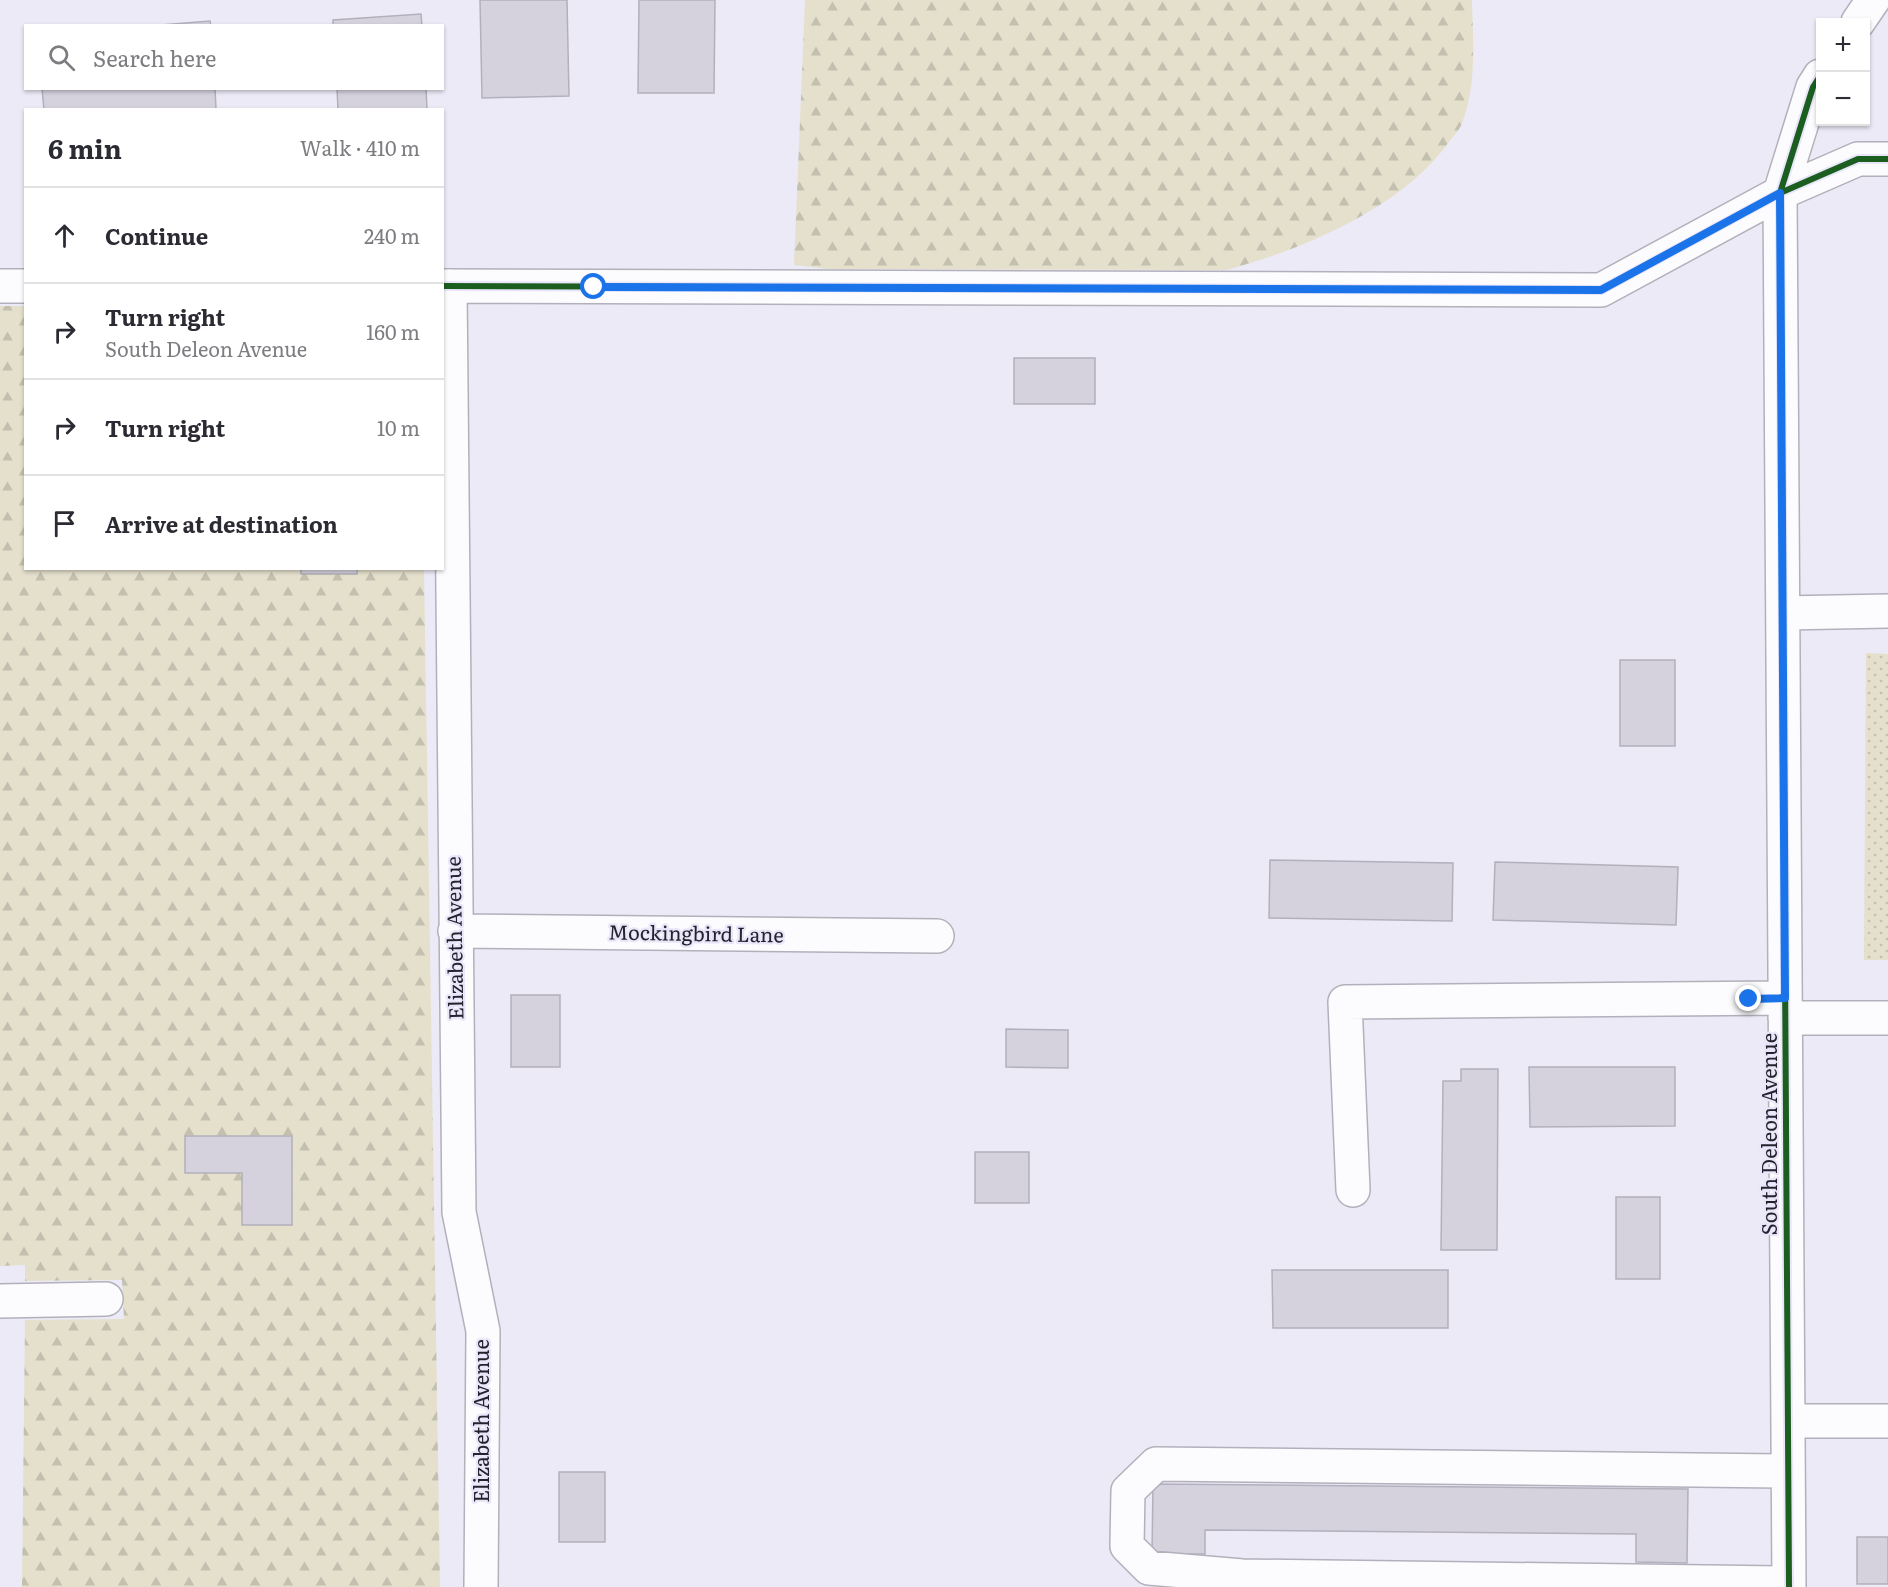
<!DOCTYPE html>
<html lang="en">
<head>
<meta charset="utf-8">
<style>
  :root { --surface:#fff; --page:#f7f7f7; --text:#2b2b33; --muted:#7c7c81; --line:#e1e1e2 }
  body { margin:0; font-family:Literata,serif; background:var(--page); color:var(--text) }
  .controls { position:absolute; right:18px; top:18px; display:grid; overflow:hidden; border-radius:0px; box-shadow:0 2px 4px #0004 }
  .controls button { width:54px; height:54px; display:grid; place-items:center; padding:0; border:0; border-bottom:2px solid var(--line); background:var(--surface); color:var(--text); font:30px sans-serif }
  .stop { position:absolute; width:18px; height:18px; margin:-14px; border:4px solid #1a73e8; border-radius:50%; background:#fff }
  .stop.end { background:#1a73e8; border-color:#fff; box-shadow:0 2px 6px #0008 }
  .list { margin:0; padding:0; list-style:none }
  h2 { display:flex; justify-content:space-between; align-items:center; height:78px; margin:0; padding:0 24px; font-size:26px }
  h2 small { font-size:20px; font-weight:400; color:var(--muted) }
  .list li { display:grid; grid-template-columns:39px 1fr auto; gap:18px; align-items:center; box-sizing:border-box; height:96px; padding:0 24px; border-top:2px solid var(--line) }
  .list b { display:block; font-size:22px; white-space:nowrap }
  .list p { margin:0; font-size:20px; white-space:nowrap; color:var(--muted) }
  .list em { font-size:20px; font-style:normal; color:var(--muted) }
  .icon { flex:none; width:33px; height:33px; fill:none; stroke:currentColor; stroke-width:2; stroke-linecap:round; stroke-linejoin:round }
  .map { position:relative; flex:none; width:1888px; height:1587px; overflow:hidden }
  .search { position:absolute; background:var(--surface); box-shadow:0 2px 4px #0004; left:24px; top:24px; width:420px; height:66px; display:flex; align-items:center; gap:15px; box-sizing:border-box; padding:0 21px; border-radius:0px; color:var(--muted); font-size:22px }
  .panel { position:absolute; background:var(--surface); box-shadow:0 2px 4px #0004; left:24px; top:108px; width:420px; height:462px; border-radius:0px }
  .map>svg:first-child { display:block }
</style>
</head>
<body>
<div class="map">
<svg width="1888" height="1587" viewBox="0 0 1888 1587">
  <defs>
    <pattern id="grass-dots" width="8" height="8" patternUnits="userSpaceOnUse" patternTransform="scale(1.5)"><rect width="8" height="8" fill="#e5e0cc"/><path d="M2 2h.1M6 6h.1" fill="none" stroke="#c4c0b0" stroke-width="1.8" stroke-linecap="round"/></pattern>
    <pattern id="forest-firs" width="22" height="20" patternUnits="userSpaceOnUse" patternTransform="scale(1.5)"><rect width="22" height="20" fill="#e5e0cc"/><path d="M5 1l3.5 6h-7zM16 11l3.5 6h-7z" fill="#c4c0b0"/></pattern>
  </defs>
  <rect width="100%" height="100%" fill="#eceaf6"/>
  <path fill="url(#grass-dots)" d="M1866,653L1888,654V960H1864Z"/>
  <path fill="url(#forest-firs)" d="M805,0H1472C1473,40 1477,85 1462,123C1460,130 1453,136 1449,142C1402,208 1302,250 1226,270L828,269L794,265Z
    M0,306H25L26,568L424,569L440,1587H22L25,1320L124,1319L122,1280L25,1281V1265L0,1266Z"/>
  <path fill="#d5d2de" stroke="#b2b0bc" stroke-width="1.5" d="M480,0H567L569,96L482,98Z
    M639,0H715L714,93H638Z
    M421,14L422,26H333V20Z
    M210,21L211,26H148Z
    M42,88H215L216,109L44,110Z
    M337,88H426L427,110H338Z
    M1014,358H1095V404H1014Z
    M301,568H357V574H301Z
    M1620,660H1675V746H1620Z
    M1270,860L1453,863L1452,921L1269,918Z
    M1495,862L1678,867L1676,925L1493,920Z
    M511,995H560V1067H511Z
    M1006,1029L1068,1030V1068L1006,1067Z
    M1529,1067H1675V1126L1530,1127Z
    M1461,1069H1498L1497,1250H1441L1443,1081H1461Z
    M185,1136H292V1225H242V1173H185Z
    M975,1152H1029V1203H975Z
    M1616,1197H1660V1279H1616Z
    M1272,1270H1448V1328H1273Z
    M559,1472H605V1542H559Z
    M1153,1484L1688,1489L1687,1563L1636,1562V1534L1205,1530V1554H1152Z
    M1857,1537H1888V1584H1857Z"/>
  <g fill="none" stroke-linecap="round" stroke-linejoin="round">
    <g stroke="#b2b0bb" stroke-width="36">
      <path id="minor" d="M1858,22L1873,0
        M0,286H26
        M442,286L1601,290L1780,193L1858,159H1888
        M450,286L459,1212L483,1331L481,1587
        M1783,613L1888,611
        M455,931L937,936
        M1785,1018H1888
        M1353,1190L1345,1002L1785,998
        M0,1301L106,1299
        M1788,1421H1888
        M1788,1471L1156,1464L1128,1491L1127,1546L1149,1568L1242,1576L1789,1583
        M1789,1587L1780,193L1813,87L1820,76"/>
    </g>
    <use href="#minor" stroke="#fcfcfe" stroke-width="33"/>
    <g stroke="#e9e6fa" stroke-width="10">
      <path id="cycleway" d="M442,286L1601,290L1780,193L1858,159H1888
        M1789,1587L1780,193L1813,87L1820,76"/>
    </g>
    <use href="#cycleway" stroke="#1b5e20" stroke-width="6"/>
  </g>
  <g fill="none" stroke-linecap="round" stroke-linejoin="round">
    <path stroke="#1a73e8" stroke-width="8" d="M594,287L1601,290L1780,193L1785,998L1749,999"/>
  </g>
  <g text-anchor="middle" stroke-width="4.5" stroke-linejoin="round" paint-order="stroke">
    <g font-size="20" fill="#25222e" stroke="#e9e6fa">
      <text transform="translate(696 934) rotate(1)" y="7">Mockingbird Lane</text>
      <text transform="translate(455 938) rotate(-91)" y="7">Elizabeth Avenue</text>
      <text transform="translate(1770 1134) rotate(-90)" y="7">South Deleon Avenue</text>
      <text transform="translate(482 1421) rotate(-90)" y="7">Elizabeth Avenue</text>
    </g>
  </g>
</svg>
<div class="controls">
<button>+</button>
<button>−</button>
</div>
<div class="stop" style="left:594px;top:287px"></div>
<div class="stop end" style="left:1749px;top:999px"></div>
<div class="search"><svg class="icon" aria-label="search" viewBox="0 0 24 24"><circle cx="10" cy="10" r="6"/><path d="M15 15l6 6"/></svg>Search here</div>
<section class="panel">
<h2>6 min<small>Walk · 410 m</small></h2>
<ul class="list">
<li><svg class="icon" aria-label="ahead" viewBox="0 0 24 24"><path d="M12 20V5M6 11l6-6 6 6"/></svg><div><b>Continue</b></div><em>240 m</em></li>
<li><svg class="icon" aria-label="right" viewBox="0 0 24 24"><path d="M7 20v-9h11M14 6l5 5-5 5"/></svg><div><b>Turn right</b><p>South Deleon Avenue</p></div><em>160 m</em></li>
<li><svg class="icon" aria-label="right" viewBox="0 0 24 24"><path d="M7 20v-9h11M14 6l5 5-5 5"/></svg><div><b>Turn right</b></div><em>10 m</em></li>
<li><svg class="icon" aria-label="arrive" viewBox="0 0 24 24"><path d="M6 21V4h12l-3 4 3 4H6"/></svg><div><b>Arrive at destination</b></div></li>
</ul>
</section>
</div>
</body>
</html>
